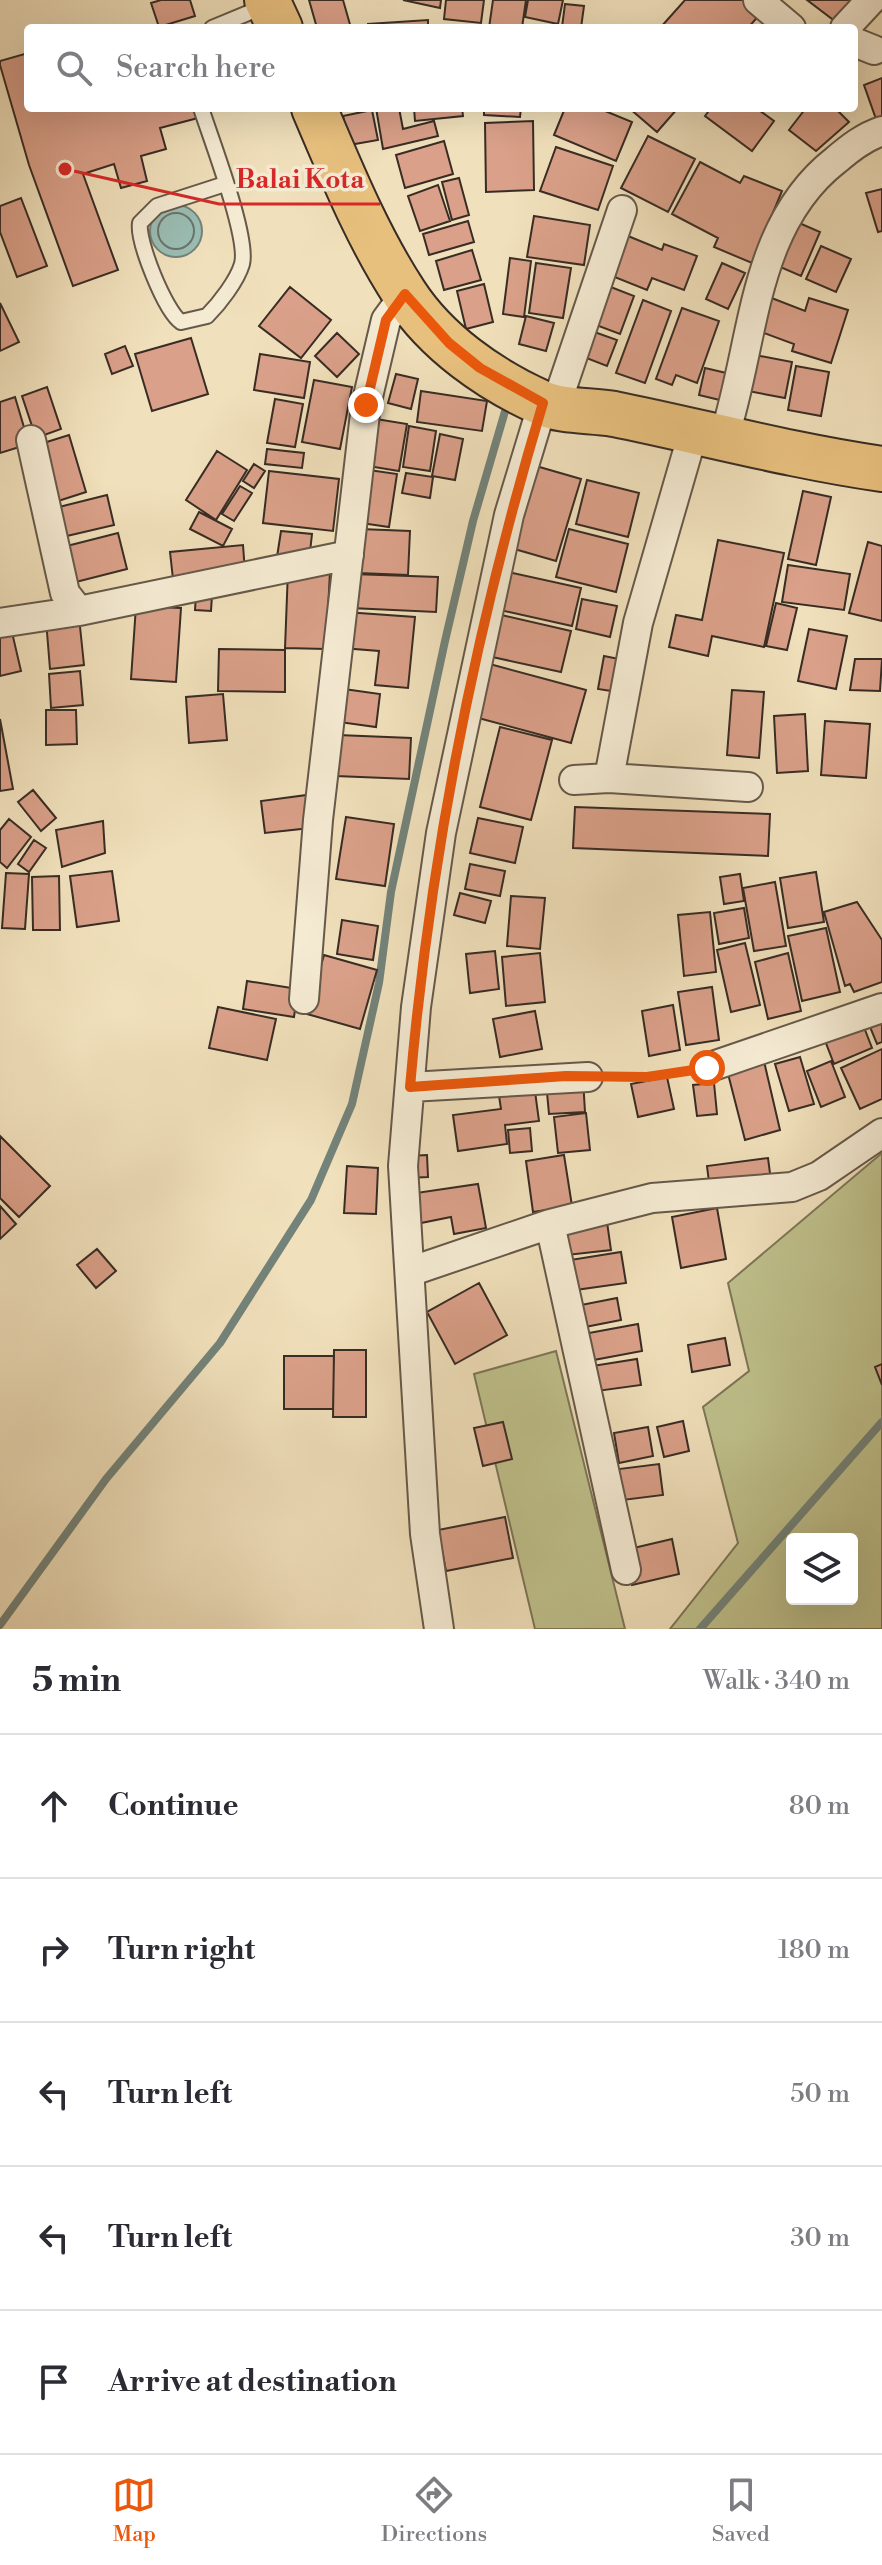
<!DOCTYPE html>
<html lang="en">
<head>
<meta charset="utf-8">
<style>
  :root { --surface:#fff; --page:#f2f2f3; --text:#2b2b33; --muted:#7c7c81; --line:#e1e1e2; --accent:#ea580c }
  body { margin:0; font-family:"Libre Bodoni",serif; background:var(--page); color:var(--text) }
  .controls { position:absolute; right:24px; bottom:24px; display:grid; overflow:hidden; border-radius:8px; box-shadow:0 8px 32px #0002 }
  .controls button { width:72px; height:72px; display:grid; place-items:center; padding:0; border:0; border-bottom:2px solid var(--line); background:var(--surface); color:var(--text); font:40px sans-serif }
  .stop { position:absolute; width:24px; height:24px; margin:-18px; border:6px solid #ea580c; border-radius:50%; background:#fff }
  .stop.end { background:#ea580c; border-color:#fff; box-shadow:0 2px 8px #0008 }
  .list { margin:0; padding:0; list-style:none }
  h2 { display:flex; justify-content:space-between; align-items:center; height:104px; margin:0; padding:0 32px; font-size:34px }
  h2 small { font-size:26px; font-weight:400; color:var(--muted) }
  .list li { display:grid; grid-template-columns:52px 1fr auto; gap:24px; align-items:center; box-sizing:border-box; height:144px; padding:0 32px; border-top:2px solid var(--line) }
  .list b { display:block; font-size:30px; white-space:nowrap }
  .list em { font-size:26px; font-style:normal; color:var(--muted) }
  .icon { flex:none; width:44px; height:44px; fill:none; stroke:currentColor; stroke-width:2; stroke-linecap:round; stroke-linejoin:round }
  .map { position:relative; flex:none; width:882px; height:1629px; overflow:hidden }
  .search { position:absolute; background:var(--surface); box-shadow:0 8px 32px #0002; left:24px; right:24px; top:24px; height:88px; display:flex; align-items:center; gap:20px; box-sizing:border-box; padding:0 28px; border-radius:8px; color:var(--muted); font-size:30px }
  .sheet { height:824px; background:var(--surface) }
  nav { display:flex; justify-content:space-around; align-items:center; box-sizing:border-box; height:112px; border-top:2px solid var(--line); background:var(--surface); font-size:22px; color:var(--muted) }
  nav a { display:grid; justify-items:center; gap:4px }
  nav .on { color:var(--accent) }
  .map>svg:first-child { display:block }
</style>
</head>
<body>
<div class="map">
<svg width="882" height="1629" viewBox="0 0 882 1629">
  <rect width="100%" height="100%" fill="#f0e0bb"/>
  <filter id="stains"><feTurbulence type="fractalNoise" baseFrequency=".0025" numOctaves="4"/><feColorMatrix values="0 0 0 0 .2 0 0 0 0 .09 0 0 0 0 .02 0 0 0 .5 -.17"/></filter>
  <radialGradient id="worn" r=".72"><stop offset=".6" stop-color="#630" stop-opacity="0"/><stop offset="1" stop-color="#630" stop-opacity=".3"/></radialGradient>
  <path fill="#bfc18c" stroke="#7c7658" stroke-width="2" fill-rule="evenodd" d="M882,1153V1629H670L738,1543L703,1407L749,1371L728,1283ZM792,1539H852V1599H792Z
    M556,1351L625,1629H535L474,1374Z"/>
  <path fill="#9abdb3" stroke="#73837a" stroke-width="2" d="M150 231a26 26 0 1 1 52 0a26 26 0 1 1-52 0Z"/>
  <g fill="none" stroke-linecap="round" stroke-linejoin="round">
    <path stroke="#69746c" stroke-width="2" d="M158 231a18 18 0 1 1 36 0a18 18 0 1 1-36 0Z"/>
    <path stroke="#73837a" stroke-width="8" d="M0,1625L106,1479L220,1343L311,1200L352,1104L379,983L391,892L445,641L473,521L508,401
      M700,1629L882,1422"/>
  </g>
  <path fill="#daa089" stroke="#382c24" stroke-width="2" d="M161,0H190L195,16L159,27L151,3Z
    M309,0H343L351,28H317Z
    M403,0H441L440,8Z
    M446,0H484L481,23L444,19Z
    M493,0H526L522,28H489Z
    M528,0H563L558,24L525,17Z
    M685,0H744L760,14L748,28H660Z
    M807,0H856L840,25Z
    M565,4L584,6L581,28L562,27Z
    M428,20V28H368V24Z
    M28,53V108H196L198,118L160,128L166,149L141,156L147,181L121,188L114,164L83,174L118,270L73,286L29,165L0,65V61Z
    M882,78V116L876,119L864,85Z
    M376,108H399L403,129L434,121L438,136L383,149Z
    M414,108H462L463,116L415,121Z
    M484,108H521L520,117L484,115Z
    M565,108H598L632,122L616,161L554,135Z
    M629,108H678L657,132Z
    M711,108H756L774,121L752,151L705,116Z
    M806,108H835L849,122L816,151L789,130Z
    M372,110L378,140L349,145L343,116Z
    M533,121L534,190L486,192L485,123Z
    M648,136L695,159L668,212L621,188Z
    M444,141L453,174L405,188L396,155Z
    M556,147L613,166L598,210L540,191Z
    M700,162L740,183L744,176L782,191L752,263L714,247L718,238L672,214Z
    M459,178L469,215L452,220L442,182Z
    M438,185L450,221L420,231L408,196Z
    M882,189V231L878,232L866,193Z
    M21,198L47,266L17,277L0,232V206Z
    M534,216L590,225L584,265L527,257Z
    M790,219L820,232L801,276L771,263Z
    M468,221L474,242L429,255L423,234Z
    M628,236L662,250L664,244L697,256L684,290L652,278L647,290L612,276Z
    M821,246L851,259L836,292L806,279Z
    M472,250L481,280L444,290L436,261Z
    M510,258L531,261L524,317L503,314Z
    M536,263L571,268L563,318L529,313Z
    M722,263L745,273L728,309L706,299Z
    M484,284L493,322L466,329L457,291Z
    M603,284L634,296L620,334L588,322Z
    M290,287L331,320L301,358L259,326Z
    M769,297L805,311L809,298L848,310L831,363L792,351L794,344L756,330Z
    M643,300L671,311L645,383L616,373Z
    M0,303L19,342L0,351Z
    M682,308L719,321L697,383L676,375L672,385L656,379Z
    M526,316L554,323L546,351L519,344Z
    M586,329L617,340L607,366L576,354Z
    M337,333L359,354L337,377L315,356Z
    M191,338L208,394L152,411L135,354Z
    M125,346L133,366L112,374L105,354Z
    M260,354L310,362L304,398L254,390Z
    M755,355L792,362L785,398L748,391Z
    M796,366L829,372L821,416L788,410Z
    M705,368L735,375L728,402L699,395Z
    M396,374L418,379L411,409L388,403Z
    M314,380L352,387L340,449L302,442Z
    M47,387L61,429L36,438L22,396Z
    M421,391L487,401L482,431L417,422Z
    M15,397L29,444L0,453V402Z
    M275,399L303,404L295,447L267,443Z
    M376,419L407,424L399,471L368,466Z
    M409,426L436,431L430,471L403,467Z
    M440,434L463,439L455,480L432,476Z
    M69,435L86,492L52,503L34,446Z
    M267,449L304,453L302,468L265,464Z
    M217,451L247,470L216,520L186,500Z
    M254,464L265,471L254,488L243,481Z
    M536,466L581,479L556,561L511,548Z
    M369,470L397,474L389,527L361,523Z
    M269,471L339,479L333,531L263,523Z
    M406,473L433,477L430,498L402,493Z
    M587,480L639,493L628,537L576,524Z
    M240,486L252,493L234,521L222,514Z
    M803,491L831,497L816,565L788,559Z
    M107,495L114,525L54,539L47,510Z
    M199,512L232,529L223,546L190,529Z
    M360,529L410,531L408,575L358,573Z
    M569,529L628,544L616,592L556,577Z
    M281,531L312,534L309,561L277,557Z
    M118,533L127,569L64,585L55,549Z
    M718,540L784,553L764,647L712,636L708,656L669,647L676,615L702,620Z
    M868,542L882,546V621L849,613Z
    M243,545L245,572L173,579L170,552Z
    M788,565L850,574L844,610L782,602Z
    M288,570L330,572L326,649L285,648Z
    M508,572L581,588L572,626L500,610Z
    M352,574L438,577L436,612L351,608Z
    M196,594L212,595L211,611L195,610Z
    M582,599L617,606L610,637L576,629Z
    M776,603L797,608L787,650L766,646Z
    M136,606L181,608L176,682L131,679Z
    M345,612L415,617L408,688L375,685L379,651L342,648Z
    M493,613L571,631L561,672L483,655Z
    M79,617L84,665L50,669L46,620Z
    M11,628L21,671L0,676V630Z
    M809,629L847,636L836,689L798,681Z
    M219,649L285,650V692L218,691Z
    M604,656L624,660L618,692L598,689Z
    M855,659H882L880,691L850,690Z
    M486,663L586,690L571,743L471,716Z
    M80,671L83,705L51,708L49,674Z
    M344,689L380,694L376,727L339,722Z
    M732,690L764,692L759,758L727,755Z
    M223,694L227,740L189,743L186,697Z
    M46,710H76L77,744L46,745Z
    M805,714L808,771L777,773L774,716Z
    M0,719L13,789L0,791Z
    M825,721L870,724L866,778L821,775Z
    M500,727L552,740L531,820L480,807Z
    M338,735L411,738L409,779L336,776Z
    M33,790L56,818L41,831L18,802Z
    M307,795L310,828L265,833L261,801Z
    M575,807L770,814L768,856L573,848Z
    M346,817L394,824L385,886L336,879Z
    M478,818L523,827L515,863L470,853Z
    M9,819L31,837L7,868L0,862V830Z
    M103,821L105,853L62,867L56,830Z
    M34,840L46,848L29,872L18,864Z
    M470,864L505,871L500,896L465,889Z
    M112,871L119,921L77,927L70,876Z
    M816,872L824,922L788,928L780,878Z
    M6,873L29,874L25,929L2,928Z
    M740,874L744,901L724,904L720,877Z
    M59,876L60,930H33L32,877Z
    M775,882L786,946L754,951L743,888Z
    M460,893L491,901L485,923L454,915Z
    M511,896L545,898L540,949L507,946Z
    M857,902L882,940V982L854,992L850,984L845,986L824,912Z
    M744,908L749,938L719,944L714,913Z
    M710,912L716,972L684,976L678,915Z
    M342,920L378,926L373,960L337,954Z
    M826,928L840,992L802,1001L788,936Z
    M745,943L760,1005L731,1012L717,950Z
    M495,951L499,989L470,993L466,954Z
    M540,953L545,1002L506,1006L502,957Z
    M788,953L801,1011L768,1019L755,962Z
    M324,955L377,970L360,1029L307,1014Z
    M247,981L298,989L294,1017L243,1009Z
    M712,987L719,1040L686,1045L678,992Z
    M673,1005L680,1050L649,1056L642,1011Z
    M218,1007L276,1019L267,1060L209,1048Z
    M535,1011L542,1049L500,1057L493,1019Z
    M882,1016V1042L877,1044L868,1022Z
    M862,1022L872,1048L834,1064L824,1038Z
    M882,1049V1099L860,1109L841,1068Z
    M763,1057L780,1130L745,1140L726,1066Z
    M800,1057L814,1104L789,1111L775,1064Z
    M831,1061L845,1097L821,1107L807,1071Z
    M667,1077L674,1109L638,1117L631,1084Z
    M583,1079L585,1112L549,1114L546,1082Z
    M714,1083L717,1114L697,1116L693,1085Z
    M534,1084L539,1121L505,1125L507,1144L458,1151L453,1115L501,1109L498,1089Z
    M586,1113L590,1150L558,1153L554,1117Z
    M530,1128L532,1151L510,1153L508,1130Z
    M0,1136L50,1186L19,1217L0,1198Z
    M427,1155L428,1177L408,1178L407,1156Z
    M564,1155L572,1206L533,1212L526,1161Z
    M768,1158L771,1181L710,1190L707,1166Z
    M347,1166L378,1168L376,1214L344,1213Z
    M478,1184L486,1228L454,1234L451,1217L421,1223L416,1193Z
    M0,1206L16,1224L0,1239Z
    M717,1208L726,1259L681,1268L672,1217Z
    M607,1222L611,1250L567,1255L564,1226Z
    M97,1249L116,1271L96,1288L77,1265Z
    M621,1252L626,1283L568,1291L564,1261Z
    M479,1283L507,1335L455,1364L427,1312Z
    M617,1298L621,1320L585,1327L581,1305Z
    M638,1324L642,1351L583,1362L578,1335Z
    M725,1338L730,1365L692,1372L688,1345Z
    M334,1350H366V1417H333Z
    M284,1356H334L333,1409H284Z
    M637,1359L641,1385L590,1392L586,1367Z
    M882,1364V1385L875,1367Z
    M683,1421L689,1451L664,1457L657,1427Z
    M503,1422L512,1459L483,1466L474,1428Z
    M648,1427L653,1456L619,1463L614,1433Z
    M659,1464L663,1495L623,1500L619,1469Z
    M505,1517L513,1558L446,1571L438,1530Z
    M672,1539L679,1574L632,1585L625,1550Z"/>
  <g fill="none" stroke-linecap="round" stroke-linejoin="round">
    <g stroke="#66594a" stroke-width="18">
      <path id="lane" d="M212,28L265,6
        M201,108C211,139 249,238 242,264C237,281 219,304 207,316L181,322C165,311 137,241 140,223L157,206L225,184"/>
    </g>
    <g stroke="#66594a" stroke-width="32">
      <path id="street" d="M758,0L791,28
        M845,28L871,0
        M854,42L874,50
        M556,405L622,210
        M724,437C755,342 751,226 836,160C850,148 864,137 882,131
        M31,440L65,593L79,611L349,555
        M0,623L79,611
        M609,778L748,787
        M574,780L609,778L638,623L693,433
        M304,999L318,820L366,405L386,320L405,294
        M707,1068L882,1008
        M410,1087L588,1077
        M550,1224L652,1198L792,1187L819,1176L882,1133
        M412,1271L550,1224L626,1570
        M439,1629L425,1534L403,1166L416,1007L441,833L509,515L543,403"/>
    </g>
    <g stroke="#382c24" stroke-width="48">
      <path id="primary" d="M267,0L280,28
        M314,108C341,171 367,236 405,294C436,342 490,380 542,403C562,412 591,410 614,414C703,432 791,456 882,469"/>
    </g>
    <path stroke="#382c24" stroke-width="5" stroke-dasharray="6 4" stroke-linecap="butt" d="M613,1078L683,1073"/>
    <use href="#lane" stroke="#f5ebd3" stroke-width="14"/>
    <use href="#street" stroke="#f5ebd3" stroke-width="28"/>
    <use href="#primary" stroke="#e8c07e" stroke-width="44"/>
  </g>
  <g fill="none" stroke-linecap="round" stroke-linejoin="round">
    <path stroke="#ea580c" stroke-width="10" d="M366,405L386,320L405,294L449,343L480,368L543,403C476,626 430,856 410,1087L566,1076L647,1077L707,1068"/>
  </g>
  <path fill="none" stroke="#d62828" stroke-width="3" d="M65 169L219 204H380"/>
  <circle fill="#d62828" stroke="#f5ebd3" stroke-width="3" cx="65" cy="169" r="8"/>
  <g font-size="26" text-anchor="middle" font-weight="bold" fill="#d62828" stroke="#f5ebd3" stroke-width="7" stroke-linejoin="round" paint-order="stroke">
    <text x="300" y="188">Balai Kota</text>
  </g>
  <rect width="100%" height="100%" filter="url(#stains)"/>
  <rect width="100%" height="100%" fill="url(#worn)"/>
</svg>
<div class="controls">
<button><svg class="icon" aria-label="layers" viewBox="0 0 24 24"><path d="M12 4l9 5-9 5-9-5zM3 14l9 5 9-5"/></svg></button>
</div>
<div class="stop" style="left:707px;top:1068px"></div>
<div class="stop end" style="left:366px;top:405px"></div>
<div class="search"><svg class="icon" aria-label="search" viewBox="0 0 24 24"><circle cx="10" cy="10" r="6"/><path d="M15 15l6 6"/></svg>Search here</div>
</div>
<section class="sheet">
<h2>5 min<small>Walk · 340 m</small></h2>
<ul class="list">
<li><svg class="icon" aria-label="ahead" viewBox="0 0 24 24"><path d="M12 20V5M6 11l6-6 6 6"/></svg><div><b>Continue</b></div><em>80 m</em></li>
<li><svg class="icon" aria-label="right" viewBox="0 0 24 24"><path d="M7 20v-9h11M14 6l5 5-5 5"/></svg><div><b>Turn right</b></div><em>180 m</em></li>
<li><svg class="icon" aria-label="left" viewBox="0 0 24 24"><path d="M17 20v-9H6M10 6l-5 5 5 5"/></svg><div><b>Turn left</b></div><em>50 m</em></li>
<li><svg class="icon" aria-label="left" viewBox="0 0 24 24"><path d="M17 20v-9H6M10 6l-5 5 5 5"/></svg><div><b>Turn left</b></div><em>30 m</em></li>
<li><svg class="icon" aria-label="arrive" viewBox="0 0 24 24"><path d="M6 21V4h12l-3 4 3 4H6"/></svg><div><b>Arrive at destination</b></div></li>
</ul>
</section>
<nav>
<a class="on"><svg class="icon" aria-label="map" viewBox="0 0 24 24"><path d="M3 6l6-2 6 2 6-2v14l-6 2-6-2-6 2zM9 4v14M15 6v14"/></svg>Map</a>
<a><svg class="icon" aria-label="directions" viewBox="0 0 24 24"><path d="M12 3l9 9-9 9-9-9zM9 14v-3h6M13 9l2 2-2 2"/></svg>Directions</a>
<a><svg class="icon" aria-label="saved" viewBox="0 0 24 24"><path d="M7 4h10v16l-5-4-5 4z"/></svg>Saved</a>
</nav>
</body>
</html>
